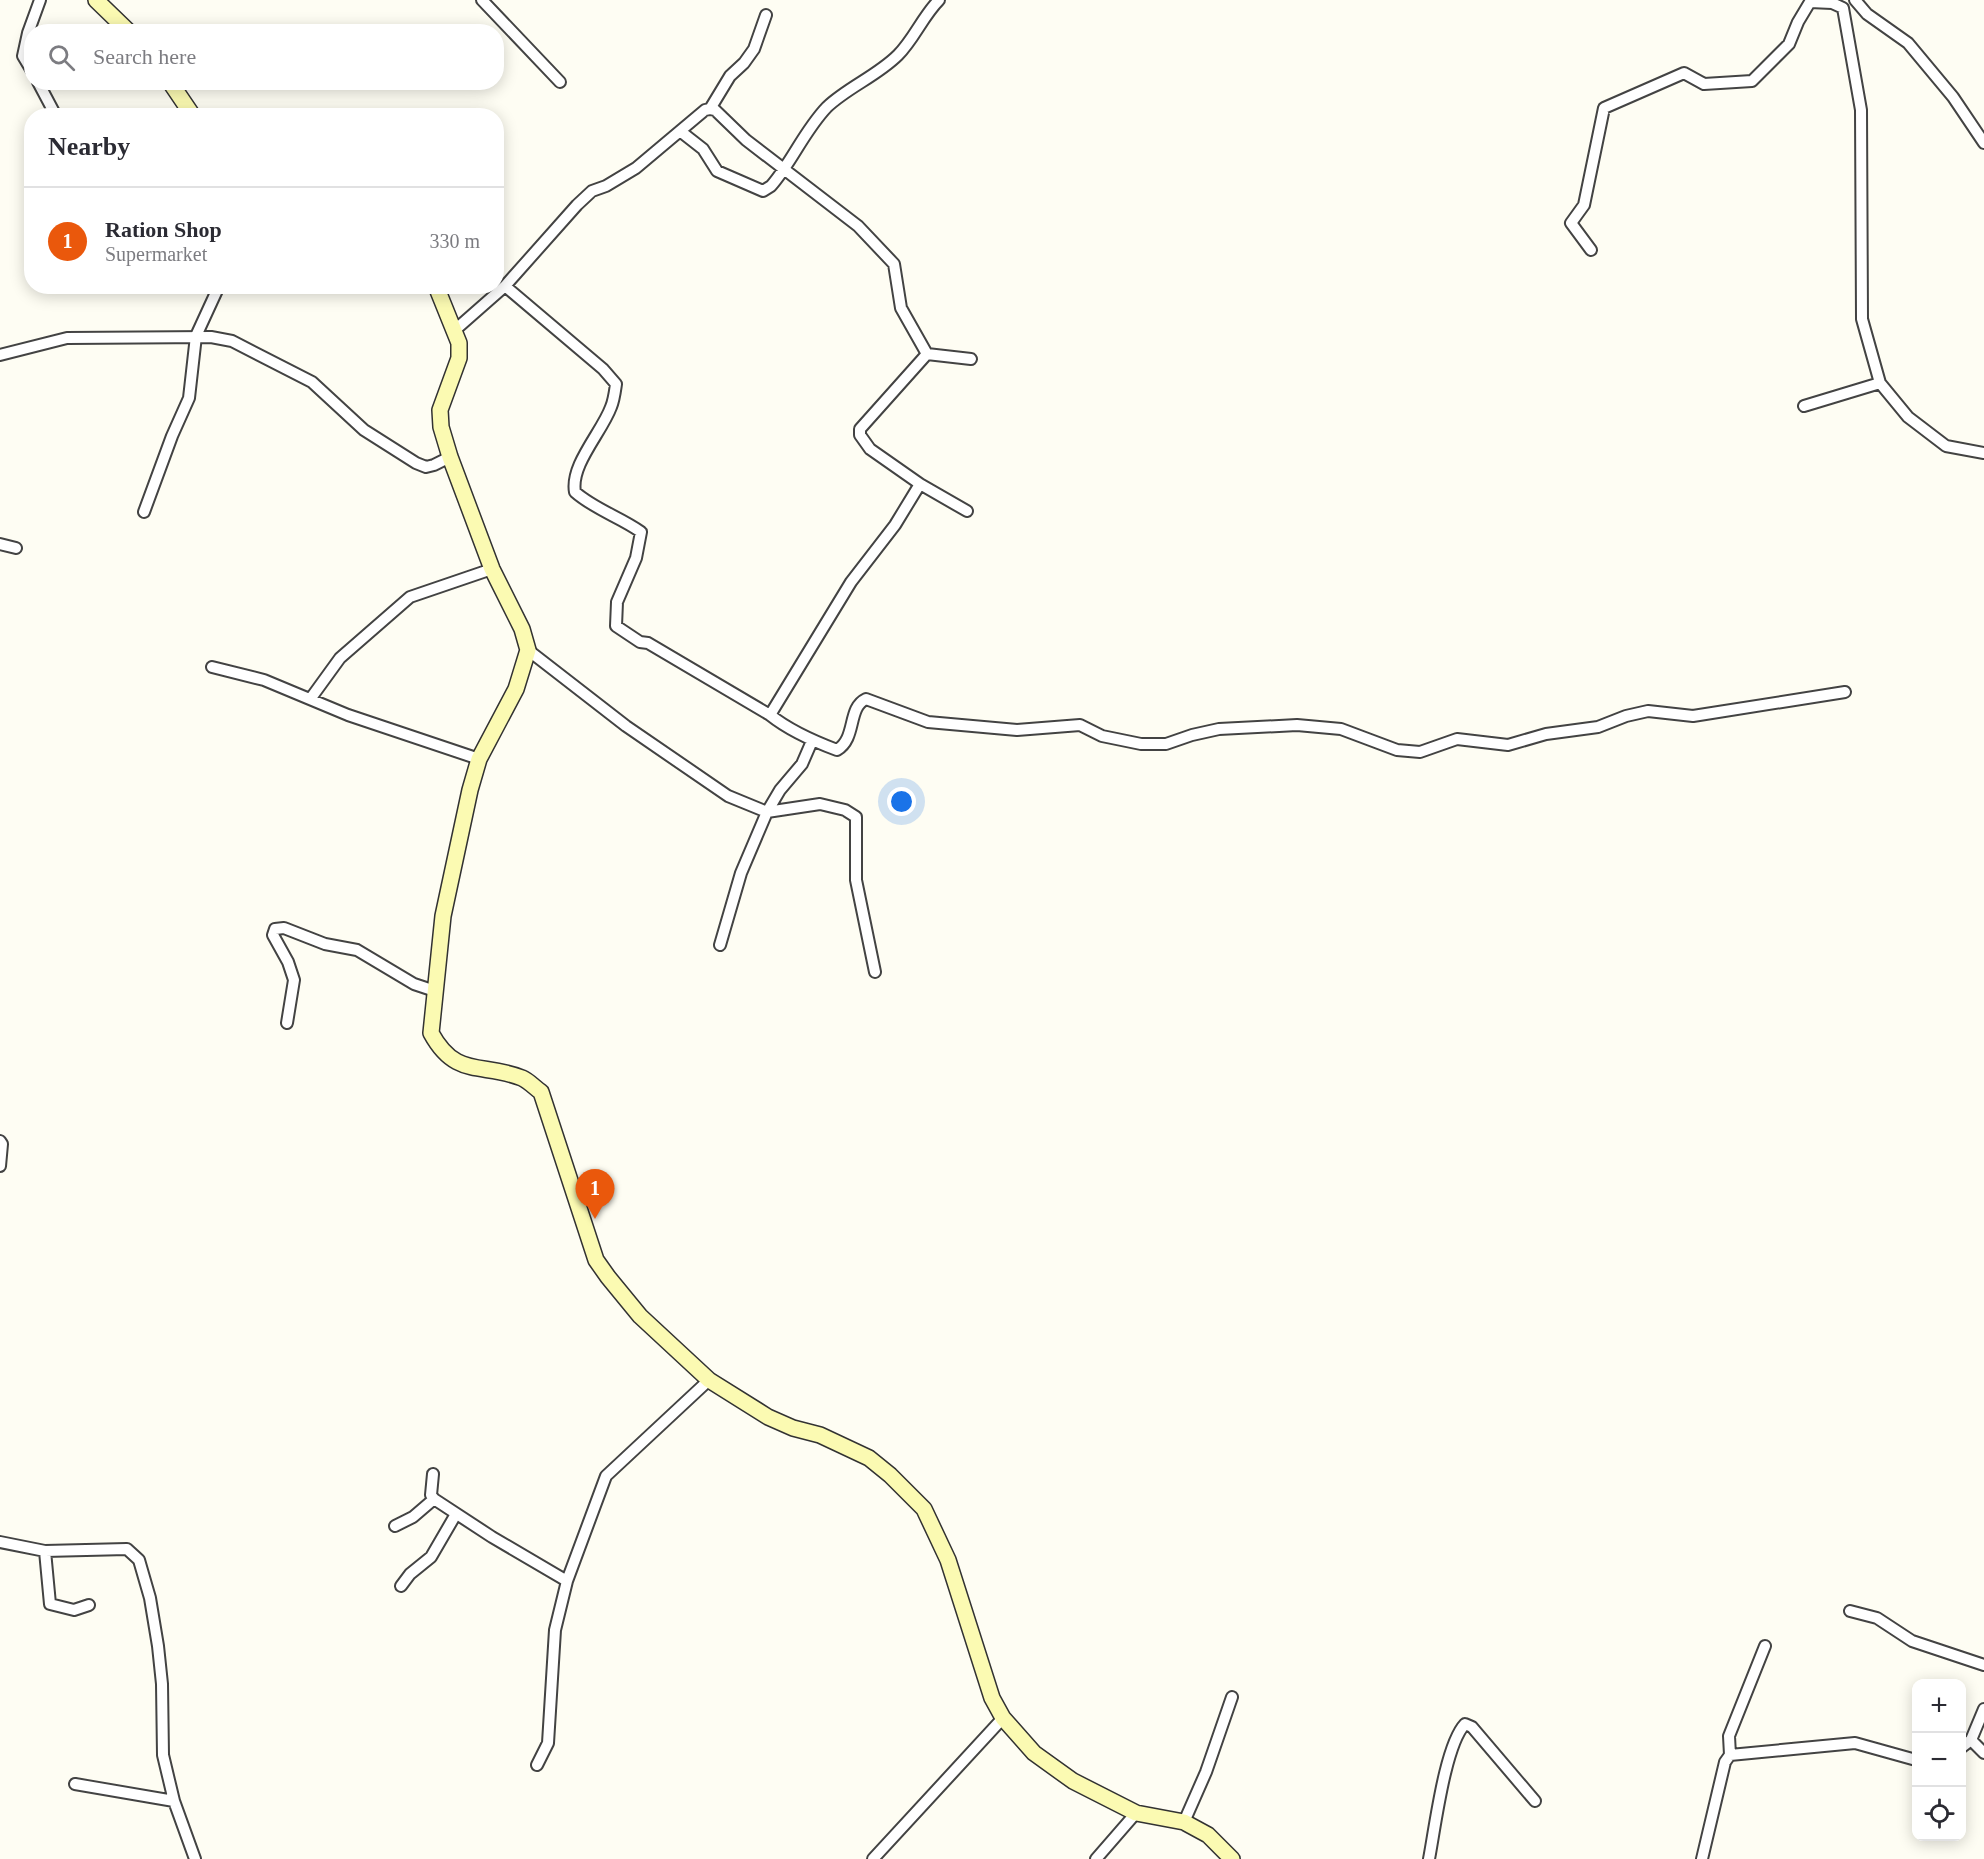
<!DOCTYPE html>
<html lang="en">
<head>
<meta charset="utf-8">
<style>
  :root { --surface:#fff; --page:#f2f2f3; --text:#2b2b33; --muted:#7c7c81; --line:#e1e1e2; --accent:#ea580c }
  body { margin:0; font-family:"Times New Roman",serif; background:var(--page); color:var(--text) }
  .controls { position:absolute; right:18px; bottom:18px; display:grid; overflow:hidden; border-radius:12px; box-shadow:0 3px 15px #0003 }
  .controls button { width:54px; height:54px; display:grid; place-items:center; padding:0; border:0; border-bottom:2px solid var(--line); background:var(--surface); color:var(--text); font:30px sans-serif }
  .you { position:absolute; left:902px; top:802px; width:21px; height:21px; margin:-15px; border:4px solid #fff; border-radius:50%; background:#1a73e8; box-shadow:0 0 0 9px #1a73e833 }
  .badge { display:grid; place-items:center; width:39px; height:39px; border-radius:50%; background:var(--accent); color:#fff; font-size:20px; font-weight:700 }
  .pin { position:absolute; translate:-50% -50px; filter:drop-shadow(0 2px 3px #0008) }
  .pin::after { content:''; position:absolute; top:32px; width:21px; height:18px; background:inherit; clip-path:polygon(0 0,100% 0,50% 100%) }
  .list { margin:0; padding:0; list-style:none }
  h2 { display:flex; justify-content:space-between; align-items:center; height:78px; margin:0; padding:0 24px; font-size:26px }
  h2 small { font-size:20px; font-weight:400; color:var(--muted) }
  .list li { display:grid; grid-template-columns:39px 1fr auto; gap:18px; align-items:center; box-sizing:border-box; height:108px; padding:0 24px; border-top:2px solid var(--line) }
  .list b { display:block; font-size:22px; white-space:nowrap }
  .list p { margin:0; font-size:20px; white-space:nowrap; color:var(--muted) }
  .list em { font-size:20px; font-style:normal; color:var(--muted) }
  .icon { flex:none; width:33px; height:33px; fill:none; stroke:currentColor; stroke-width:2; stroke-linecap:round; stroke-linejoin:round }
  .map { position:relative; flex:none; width:1984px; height:1859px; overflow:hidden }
  .search { position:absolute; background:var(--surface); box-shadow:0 3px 15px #0003; left:24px; top:24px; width:480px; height:66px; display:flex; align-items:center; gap:15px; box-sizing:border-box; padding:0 21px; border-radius:24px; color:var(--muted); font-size:22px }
  .panel { position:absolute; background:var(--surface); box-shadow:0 3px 15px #0003; left:24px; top:108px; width:480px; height:186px; border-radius:24px }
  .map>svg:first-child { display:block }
</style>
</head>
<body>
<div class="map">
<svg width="1984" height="1859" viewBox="0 0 1984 1859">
  <rect width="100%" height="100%" fill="#fefdf3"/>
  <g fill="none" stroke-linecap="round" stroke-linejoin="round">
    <g stroke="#434343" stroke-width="14">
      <path id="minor" d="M482,0L560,82
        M1855,0L1867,14L1908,43L1953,97L1984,143
        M32,71L23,56L28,33L40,0
        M38,82L56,116
        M710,109L730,76L744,63L754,49L766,15
        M680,131L705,110L710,109L715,110L746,140L858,226L894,264L901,308L927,354
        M1591,250L1571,223L1584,205L1604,108L1684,73L1704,84L1752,81L1789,44L1798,22L1810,2L1832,3L1843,8L1861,110L1862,319L1880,383L1908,417L1946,446L1984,453
        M505,286L603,369L616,384C615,391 614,400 611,407C602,432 570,465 575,492C594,509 620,517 641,532L636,558L617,602L616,626L640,642L648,643L770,715C790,731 813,741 837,750C857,738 847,708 866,699L928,722L1017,730L1080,725L1102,736L1141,744H1166L1192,735L1219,729L1297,725L1341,729L1397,750L1420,752L1457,739L1508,745L1546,734L1598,727L1626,716L1648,711L1693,716L1845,692
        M455,330L505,286L577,205L592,191L606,186L636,168L680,131L703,149L717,171L763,191L771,186C792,162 804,131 827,107C848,87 877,76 898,55C914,39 923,16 939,0
        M927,354L860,429V435L870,449L920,484L967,511
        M927,354L971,359
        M0,355L67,338L211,337L232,341L312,382L364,430L416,463L426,467L434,465L450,457
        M1804,406L1880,383
        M144,512L172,436L189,398L196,336L219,286
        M0,544L16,548
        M528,650L626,726L728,796L767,812L820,804L845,810L856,817V880L875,972
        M212,667L264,680L348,715L479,759
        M311,698L340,658L410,597L492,569
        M770,715L851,582L895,525L920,484
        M720,945L741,873L767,812L780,790L802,764L812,741
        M287,1023L294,980L288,962L273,935L275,929L284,928L325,944L357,950L414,984L435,991
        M0,1141L2,1144L0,1166
        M433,1474L431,1495L434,1499L492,1537L567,1581
        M395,1526L413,1517L434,1499
        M0,1542L45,1551
        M401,1586L410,1574L431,1557L456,1514
        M89,1605L74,1610L50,1604L45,1551L127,1549L139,1560L150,1598L158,1646L162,1684L163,1755L174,1801L195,1859
        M1850,1611L1877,1618L1912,1641L1984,1665
        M1971,1740L1984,1753
        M1962,1747L1971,1740L1984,1709
        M1730,1755L1855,1743L1916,1760
        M537,1765L548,1743L555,1630L567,1581L606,1476L709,1380
        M75,1784L174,1801
        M1184,1822L1206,1772L1232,1697
        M873,1859L1003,1718
        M1096,1859L1136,1813
        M1429,1859C1435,1828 1445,1745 1465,1724L1472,1727L1535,1801
        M1702,1859L1725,1762L1730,1755L1729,1736L1765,1646"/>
    </g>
    <g stroke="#323232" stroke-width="18">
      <path id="secondary" d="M96,0L129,32
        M170,82L193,116
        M436,286L459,343V358L440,410L441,427L450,457L492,569L522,629L528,650L516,689L479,759L470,790L443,916L431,1033C456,1079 482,1062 522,1078C529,1081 535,1088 541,1092L596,1260L608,1277L640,1316L709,1380L768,1417L793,1428L820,1435L869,1458L890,1475L924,1509L948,1560L992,1698L1003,1718L1034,1753L1073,1781L1136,1813L1184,1822L1208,1835L1232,1859"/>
    </g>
    <use href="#minor" stroke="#fff" stroke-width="10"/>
    <use href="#secondary" stroke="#fbfab2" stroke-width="15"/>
  </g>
</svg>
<div class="controls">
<button>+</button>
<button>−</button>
<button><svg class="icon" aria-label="locate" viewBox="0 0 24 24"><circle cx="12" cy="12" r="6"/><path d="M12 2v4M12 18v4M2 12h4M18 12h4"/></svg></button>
</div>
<div class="you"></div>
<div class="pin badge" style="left:595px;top:1219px">1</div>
<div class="search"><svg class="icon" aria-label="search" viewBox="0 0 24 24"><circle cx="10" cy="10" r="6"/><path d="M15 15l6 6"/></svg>Search here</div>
<section class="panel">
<h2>Nearby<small></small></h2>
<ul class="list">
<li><span class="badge">1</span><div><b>Ration Shop</b><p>Supermarket</p></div><em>330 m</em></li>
</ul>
</section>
</div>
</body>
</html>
